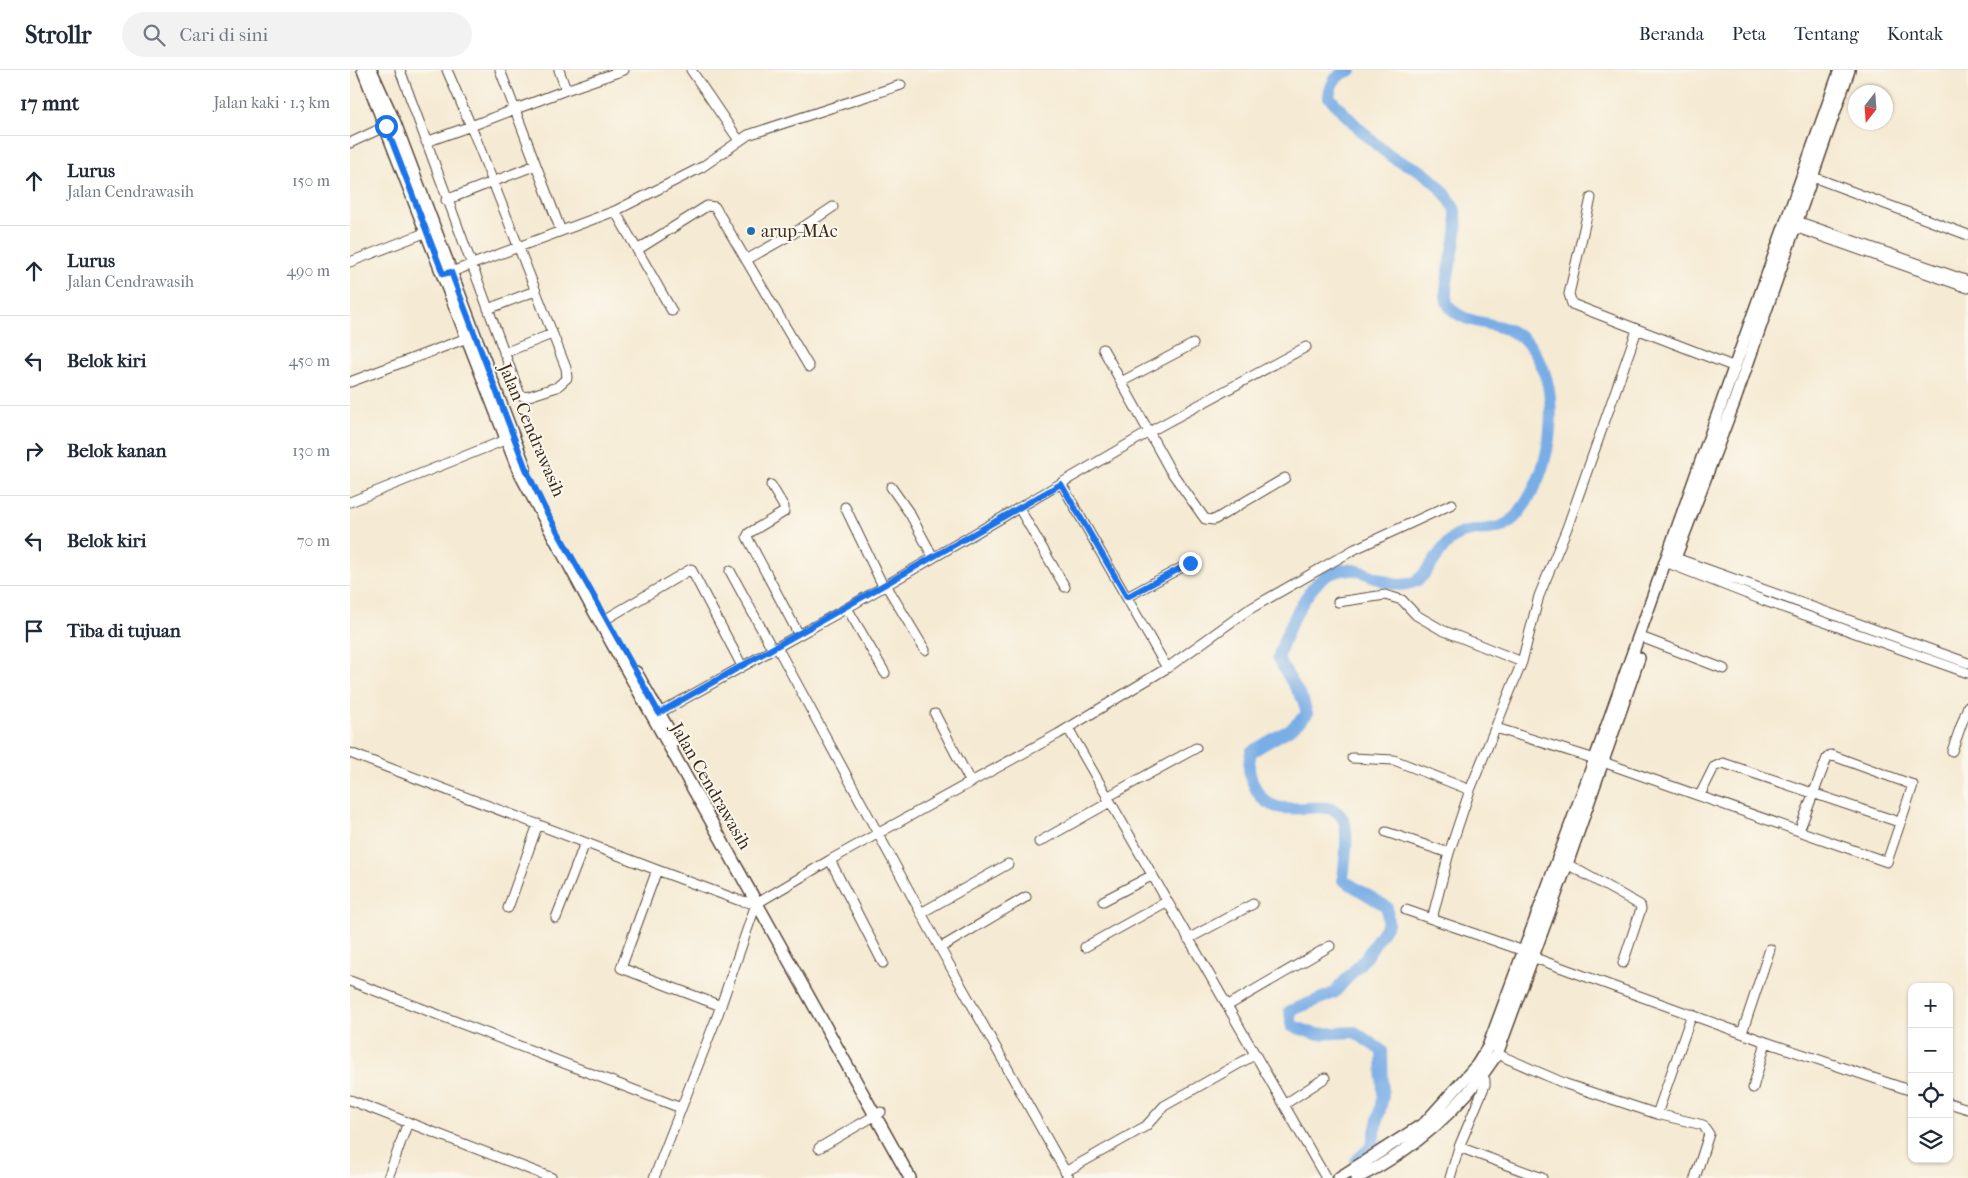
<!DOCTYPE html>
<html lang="id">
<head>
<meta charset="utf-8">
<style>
  :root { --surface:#fff; --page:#f2f2f3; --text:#1f2937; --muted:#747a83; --line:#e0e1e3 }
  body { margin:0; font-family:"IM FELL French Canon",serif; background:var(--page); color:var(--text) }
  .controls { position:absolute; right:15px; bottom:15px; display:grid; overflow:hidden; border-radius:10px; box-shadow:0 1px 4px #0004 }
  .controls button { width:45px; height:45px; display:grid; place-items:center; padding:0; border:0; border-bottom:1px solid var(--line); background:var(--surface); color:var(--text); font:25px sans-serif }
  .compass { position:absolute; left:1498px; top:15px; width:45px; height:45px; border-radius:50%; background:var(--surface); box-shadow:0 1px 4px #0004; rotate:197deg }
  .stop { position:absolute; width:15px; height:15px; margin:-11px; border:4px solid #1a73e8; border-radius:50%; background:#fff }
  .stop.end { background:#1a73e8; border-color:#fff; box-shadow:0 1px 5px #0008 }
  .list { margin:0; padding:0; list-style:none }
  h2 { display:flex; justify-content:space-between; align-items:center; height:65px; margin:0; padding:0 20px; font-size:21px }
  h2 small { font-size:16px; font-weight:400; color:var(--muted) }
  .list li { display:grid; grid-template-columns:32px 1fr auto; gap:15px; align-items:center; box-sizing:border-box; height:90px; padding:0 20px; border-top:1px solid var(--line) }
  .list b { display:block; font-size:19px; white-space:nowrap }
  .list p { margin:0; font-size:16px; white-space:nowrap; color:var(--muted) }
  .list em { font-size:16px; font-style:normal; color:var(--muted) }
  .icon { flex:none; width:28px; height:28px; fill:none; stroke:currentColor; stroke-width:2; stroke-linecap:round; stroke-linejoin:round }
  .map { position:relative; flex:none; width:1618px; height:1108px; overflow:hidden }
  header { display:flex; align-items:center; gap:30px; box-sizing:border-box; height:70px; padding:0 25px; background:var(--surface); border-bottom:1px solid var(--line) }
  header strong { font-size:24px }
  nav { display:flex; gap:28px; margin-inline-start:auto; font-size:18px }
  .search { width:350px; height:45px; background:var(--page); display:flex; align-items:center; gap:12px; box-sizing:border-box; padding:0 18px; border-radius:28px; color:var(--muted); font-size:19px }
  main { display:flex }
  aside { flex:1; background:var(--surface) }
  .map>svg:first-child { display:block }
</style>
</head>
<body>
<header>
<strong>Strollr</strong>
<div class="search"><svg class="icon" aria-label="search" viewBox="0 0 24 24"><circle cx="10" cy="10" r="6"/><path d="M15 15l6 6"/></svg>Cari di sini</div>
<nav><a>Beranda</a><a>Peta</a><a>Tentang</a><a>Kontak</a></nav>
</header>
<main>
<aside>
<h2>17 mnt<small>Jalan kaki · 1.3 km</small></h2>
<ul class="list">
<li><svg class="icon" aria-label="ahead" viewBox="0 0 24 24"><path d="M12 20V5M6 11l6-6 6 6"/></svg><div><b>Lurus</b><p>Jalan Cendrawasih</p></div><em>150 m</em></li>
<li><svg class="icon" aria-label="ahead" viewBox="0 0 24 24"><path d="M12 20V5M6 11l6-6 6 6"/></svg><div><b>Lurus</b><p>Jalan Cendrawasih</p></div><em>490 m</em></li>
<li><svg class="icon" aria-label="left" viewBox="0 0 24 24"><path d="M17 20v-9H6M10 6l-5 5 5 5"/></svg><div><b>Belok kiri</b></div><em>450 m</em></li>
<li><svg class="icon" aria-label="right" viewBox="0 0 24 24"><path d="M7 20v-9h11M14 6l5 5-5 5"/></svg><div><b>Belok kanan</b></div><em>130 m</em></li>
<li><svg class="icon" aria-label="left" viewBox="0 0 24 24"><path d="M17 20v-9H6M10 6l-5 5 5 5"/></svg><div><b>Belok kiri</b></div><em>70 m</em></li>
<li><svg class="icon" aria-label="arrive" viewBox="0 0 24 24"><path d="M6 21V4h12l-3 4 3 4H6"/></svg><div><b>Tiba di tujuan</b></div></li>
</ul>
</aside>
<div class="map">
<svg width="1618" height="1108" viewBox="0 0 1618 1108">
  <rect width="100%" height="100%" fill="#fbf7ec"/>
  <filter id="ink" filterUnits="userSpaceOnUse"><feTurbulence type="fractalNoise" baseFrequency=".02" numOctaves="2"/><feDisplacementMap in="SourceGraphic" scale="10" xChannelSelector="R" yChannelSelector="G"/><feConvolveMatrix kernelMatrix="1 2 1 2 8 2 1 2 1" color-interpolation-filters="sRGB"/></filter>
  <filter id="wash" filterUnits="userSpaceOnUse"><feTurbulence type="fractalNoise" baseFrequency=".0096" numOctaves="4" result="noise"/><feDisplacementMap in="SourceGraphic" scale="20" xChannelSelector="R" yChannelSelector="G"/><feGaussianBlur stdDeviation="1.12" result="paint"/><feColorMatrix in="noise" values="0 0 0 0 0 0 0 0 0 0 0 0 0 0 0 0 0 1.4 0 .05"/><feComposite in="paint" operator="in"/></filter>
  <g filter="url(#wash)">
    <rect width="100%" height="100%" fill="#f5ead3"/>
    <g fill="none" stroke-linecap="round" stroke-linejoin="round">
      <path stroke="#79ade6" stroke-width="12" d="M1001,0C986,5 981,11 979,27C998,48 1016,67 1038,84C1047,92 1059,94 1069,100C1082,108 1097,123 1104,138C1115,163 1087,220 1099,236C1119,262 1159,244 1184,281C1212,324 1202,394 1175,434C1170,441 1166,448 1158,453C1143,463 1123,457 1108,465C1089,475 1079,506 1064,512C1033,525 1015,486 978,505C956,516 934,566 928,589L953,630L957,644L942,658L901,682C898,695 898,703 904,715C923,762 978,719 993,749C1000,762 994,795 993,810L1037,837L1038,853L1016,887L984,923L940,941L942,956L966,964L1005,962L1032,981L1033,1026L1022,1076L1006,1091L1010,1106"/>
    </g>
  </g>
  <g filter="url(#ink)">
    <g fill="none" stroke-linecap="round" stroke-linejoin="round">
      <g stroke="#574739" stroke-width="11">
        <path id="street" d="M50,0L170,325L176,327L207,317L217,308L216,298L121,56L76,72
          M97,0L121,56L216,20L209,0
          M150,0L211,161
          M341,0L388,69
          M216,20L274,0
          M0,73L36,56
          M1463,107L1618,165
          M1241,128L1219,224L1222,234L1385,297
          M96,130L186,95
          M265,141L322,241
          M1441,149L1618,211
          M1439,155L1618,218
          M287,180L357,136L365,137L459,297
          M396,190L444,163L483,137
          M0,192L77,162
          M96,204L265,141L352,97L398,65L551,15
          M138,239L185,221
          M753,279L820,400L855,449L864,450L935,408
          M154,283L202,264
          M0,312L117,268
          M771,312L843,274
          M711,413L817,598
          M421,415L434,437V442L399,463L397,467L449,565
          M541,417L560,444L583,487
          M0,432L155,370
          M495,437L533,516
          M669,438L715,517
          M1320,486L1618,593
          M1315,492L1415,531L1618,603
          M380,501L423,580
          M536,515L575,580
          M777,527L840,493
          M988,532L1035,525L1052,530L1066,545L1092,560L1172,592
          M497,538L535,603
          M256,549L341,499L392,596
          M1296,569L1374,599
          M427,577L590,878L719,1108
          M585,644L621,713
          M304,646L497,538L799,362L956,277
          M718,658L976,1108
          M1146,658L1245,689
          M1602,681L1618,636
          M0,683L307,800L388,830L406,834L480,790L708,664L817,598L898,540L1005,479L1102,434
          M1002,688L1044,690L1120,720
          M1253,692L1537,792L1563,715L1481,685L1477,688L1449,761
          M1350,725L1364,697L1373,693L1549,752
          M757,727L846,678
          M1036,762L1099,783
          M689,772L760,732
          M480,790L533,893
          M1217,794L1290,835L1291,839L1273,893
          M307,800L271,898L371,936
          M753,831L801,806
          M158,838L188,754
          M1056,840L1174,881
          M571,843L658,794
          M206,848L235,773
          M1082,849L1099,783L1120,720L1172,592L1189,526L1217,458L1287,260
          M838,869L903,834
          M735,877L816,832
          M590,878L676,827
          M1182,887L1416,972L1562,1021
          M0,911L331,1038
          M877,936L980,876
          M1392,963L1420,879
          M1147,984L1216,1014L1307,1044L1353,1055L1359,1064L1345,1108
          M1403,1018L1416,972
          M0,1030L202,1108
          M1599,1033L1618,1039
          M935,1034L975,1008
          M1307,1044L1342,944
          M1109,1077L1192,1108
          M469,1078L531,1042
          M715,1102L796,1056L814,1036L906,984
          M38,1108L58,1052
          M304,1108L368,944L406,834
          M1100,1108L1109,1077L1135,1015V1010L1132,1006"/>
      </g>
      <g stroke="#574739" stroke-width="14">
        <path id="secondary" d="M13,0L169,402L241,536L560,1108
          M21,0L45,53L175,397
          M1325,488L1385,330L1499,0
          M286,602L325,671
          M989,1108L1075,1053L1127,995L1138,977L1245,689L1490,0
          M1007,1108C1064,1080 1112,1037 1147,984L1217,794L1289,588"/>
      </g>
      <use href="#street" stroke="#fff" stroke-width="9"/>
      <use href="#secondary" stroke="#fff" stroke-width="11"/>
    </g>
  </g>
  <g fill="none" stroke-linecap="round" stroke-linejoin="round" filter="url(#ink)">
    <path stroke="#1a73e8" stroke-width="6" d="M36,56L93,204L101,202L176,399L195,439L309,643L711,414L777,527L840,493"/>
  </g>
  <circle fill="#1f6fb2" stroke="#fbf7ec" stroke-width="2" cx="401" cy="161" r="5"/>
  <g text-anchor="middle" stroke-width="4" stroke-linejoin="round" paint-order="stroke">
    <g font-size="18" fill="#3b2a1e" stroke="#fbf7ec" text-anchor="start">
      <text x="411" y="167">arup-MAc</text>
    </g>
    <g font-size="18" fill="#3b2a1e" stroke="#fbf7ec">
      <text transform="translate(182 360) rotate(67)" y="6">Jalan Cendrawasih</text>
      <text transform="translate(361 716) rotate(60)" y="6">Jalan Cendrawasih</text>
    </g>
  </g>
</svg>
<div class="controls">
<button>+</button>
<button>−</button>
<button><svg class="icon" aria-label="locate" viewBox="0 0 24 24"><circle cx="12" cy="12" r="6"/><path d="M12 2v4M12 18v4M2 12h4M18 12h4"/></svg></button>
<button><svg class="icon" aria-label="layers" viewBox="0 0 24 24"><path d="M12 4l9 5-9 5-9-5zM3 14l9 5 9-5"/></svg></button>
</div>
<svg class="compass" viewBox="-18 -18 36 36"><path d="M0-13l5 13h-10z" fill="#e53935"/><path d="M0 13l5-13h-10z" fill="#747a83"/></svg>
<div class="stop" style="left:36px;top:56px"></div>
<div class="stop end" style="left:840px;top:493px"></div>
</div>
</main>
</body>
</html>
